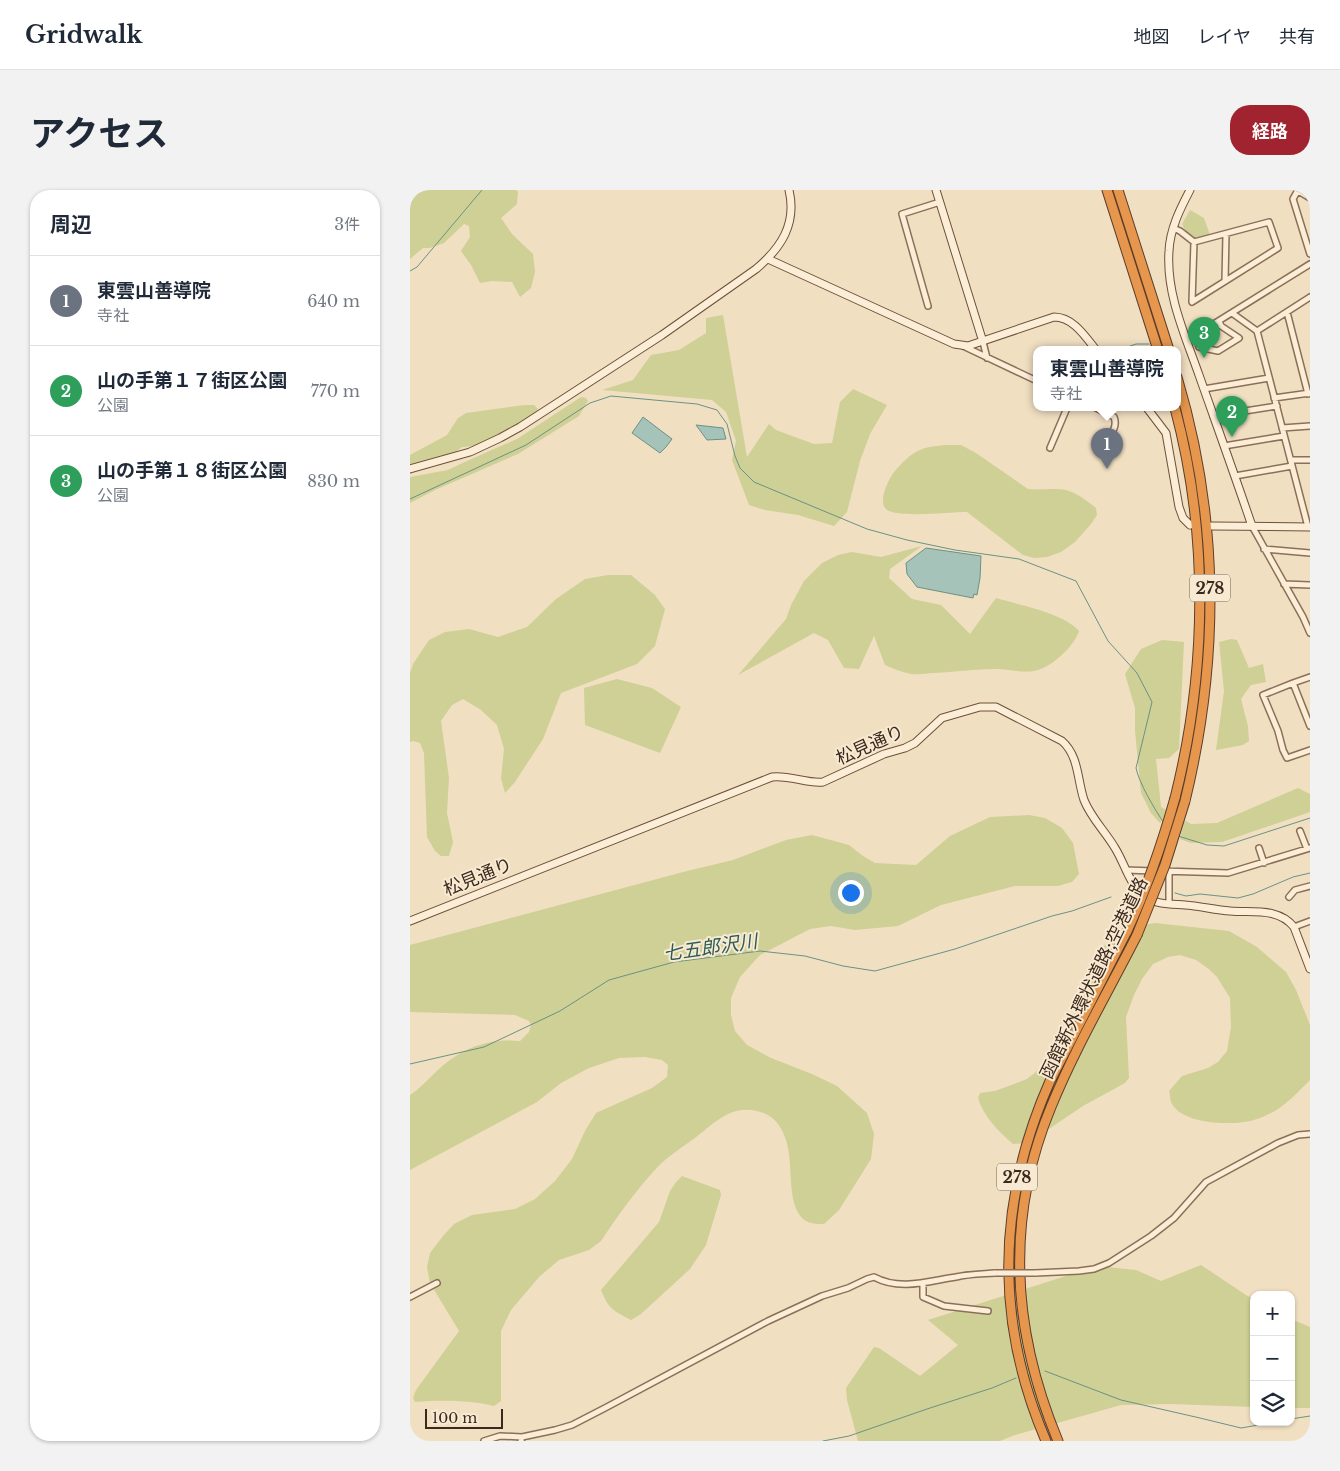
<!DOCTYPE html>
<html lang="ja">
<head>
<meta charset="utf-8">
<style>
  :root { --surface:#fff; --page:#f2f2f3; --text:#1f2937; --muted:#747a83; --line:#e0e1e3; --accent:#a0232f }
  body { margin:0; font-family:"Libre Baskerville","Noto Sans JP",serif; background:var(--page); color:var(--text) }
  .controls { position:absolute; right:15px; bottom:15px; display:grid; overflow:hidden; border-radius:10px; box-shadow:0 1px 4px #0004 }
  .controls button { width:45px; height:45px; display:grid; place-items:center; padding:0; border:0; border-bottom:1px solid var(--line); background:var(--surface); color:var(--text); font:25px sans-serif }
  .scale { position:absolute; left:15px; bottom:12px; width:78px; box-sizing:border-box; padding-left:5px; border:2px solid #3b291d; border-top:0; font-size:14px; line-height:18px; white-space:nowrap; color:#3b291d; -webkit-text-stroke:4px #f8ead2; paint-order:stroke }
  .you { position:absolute; left:440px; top:702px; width:18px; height:18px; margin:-12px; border:4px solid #fff; border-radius:50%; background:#1a73e8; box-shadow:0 0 0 8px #1a73e833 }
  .badge { display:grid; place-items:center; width:32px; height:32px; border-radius:50%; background:var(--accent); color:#fff; font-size:16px; font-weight:700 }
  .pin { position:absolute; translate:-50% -41px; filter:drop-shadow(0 1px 2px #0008) }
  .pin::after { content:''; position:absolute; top:26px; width:18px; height:15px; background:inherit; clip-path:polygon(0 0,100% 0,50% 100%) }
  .popup { position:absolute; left:623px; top:156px; width:148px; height:65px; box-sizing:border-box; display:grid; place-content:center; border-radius:10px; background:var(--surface); filter:drop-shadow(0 1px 4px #0005); font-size:16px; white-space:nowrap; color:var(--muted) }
  .popup b { font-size:19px; color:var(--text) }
  .popup::after { content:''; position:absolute; left:50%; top:100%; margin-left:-10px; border:10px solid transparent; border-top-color:var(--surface) }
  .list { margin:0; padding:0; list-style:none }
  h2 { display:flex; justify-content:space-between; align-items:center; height:65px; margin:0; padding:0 20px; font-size:21px }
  h2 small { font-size:16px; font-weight:400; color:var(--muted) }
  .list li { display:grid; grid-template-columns:32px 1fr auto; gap:15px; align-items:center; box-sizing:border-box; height:90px; padding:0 20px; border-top:1px solid var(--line) }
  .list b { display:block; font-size:19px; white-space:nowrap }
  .list p { margin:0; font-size:16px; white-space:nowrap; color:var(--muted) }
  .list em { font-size:16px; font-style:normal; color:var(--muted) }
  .icon { flex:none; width:28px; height:28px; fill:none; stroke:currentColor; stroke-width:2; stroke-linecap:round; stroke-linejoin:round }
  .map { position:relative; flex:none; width:900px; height:1251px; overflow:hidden; border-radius:20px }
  header { display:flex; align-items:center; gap:30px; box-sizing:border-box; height:70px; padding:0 25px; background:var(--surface); border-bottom:1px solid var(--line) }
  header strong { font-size:24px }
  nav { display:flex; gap:28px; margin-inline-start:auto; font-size:18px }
  .intro { display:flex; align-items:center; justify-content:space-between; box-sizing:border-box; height:120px; padding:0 30px }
  h1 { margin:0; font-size:35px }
  .button { padding:12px 22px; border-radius:20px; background:var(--accent); color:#fff; font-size:18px; font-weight:700 }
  main { display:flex; gap:30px; padding:0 30px }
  aside { flex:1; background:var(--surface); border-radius:20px; box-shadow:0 1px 4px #0004 }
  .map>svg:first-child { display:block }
</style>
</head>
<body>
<header>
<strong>Gridwalk</strong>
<nav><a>地図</a><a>レイヤ</a><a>共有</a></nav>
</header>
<div class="intro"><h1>アクセス</h1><a class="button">経路</a></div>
<main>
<aside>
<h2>周辺<small>3件</small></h2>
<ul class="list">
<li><span class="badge" style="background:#6b7280">1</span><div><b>東雲山善導院</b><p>寺社</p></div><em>640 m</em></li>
<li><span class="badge" style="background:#2e9e5b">2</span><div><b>山の手第１７街区公園</b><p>公園</p></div><em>770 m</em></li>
<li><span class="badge" style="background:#2e9e5b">3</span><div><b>山の手第１８街区公園</b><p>公園</p></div><em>830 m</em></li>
</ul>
</aside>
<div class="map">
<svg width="900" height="1251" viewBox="0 0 900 1251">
  <rect width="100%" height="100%" fill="#f1dfc2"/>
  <path fill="#ced095" d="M0,0H106L108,2L107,14L91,28L102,44L123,64L125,82L121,98L110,107L102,92L82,91L70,93L61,75L51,61L60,47L59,36L54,34L34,53L20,58H13L0,69Z
    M780,20L794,28L800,45L787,49L776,42L772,34Z
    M313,125L337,267L359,234L366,240L404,254L422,253L430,212L443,199L477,215L460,244L450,271L437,322L424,336L388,325L355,320L339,315L322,270L326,251L316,222L302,210L192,200L223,190L241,165L269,160L296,143V128Z
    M171,207L176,208L178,211L169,226L108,264L25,300L0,313V287L38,280L57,271L107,249Z
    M114,215H124L128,219L126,224L100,240L65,256L52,257C39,269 17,272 0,276V265L37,245L48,228L56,223Z
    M536,255H551L566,263L618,299C627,300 636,299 646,299C661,298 675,309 686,318L687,325L681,334L665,352L651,362L637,367L624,368L613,365L557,322C540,322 490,328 477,320C467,313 478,290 484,282C491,274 500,264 510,260C518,256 528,256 536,255Z
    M512,356L480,379L479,388L502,409L531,415L560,444L586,408C609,415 654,423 669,441C665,455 643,476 628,480C614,484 600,479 586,479C565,479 545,482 524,483C516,483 508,485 501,484C492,482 483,479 475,475L464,446L449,479L434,478L418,450L404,443L328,485L376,429L381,415L394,391L412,373L428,365L442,362L471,367Z
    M198,385H221L245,405L255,419L245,456L227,474L151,503L133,549L105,592L95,603L91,588L94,559L87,535L71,520L53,509L42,515L31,531L39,588L37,623L43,652L39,666H31L25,661L17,647L14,563L10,553L3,551L0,552V483L3,474L19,450L35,442L59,439L88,447L117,437L146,409L175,389Z
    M821,449L827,450L839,478L853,474L856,492L841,495L831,509L838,536L839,551L833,555L806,560L814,501L809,452Z
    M752,450L774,452L769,559L759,568L746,569L751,617L781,634L807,633L888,598L900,604V622L812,652L781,653L770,649L773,635L754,627L750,633L741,623L731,603L725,541V518L715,484L731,459Z
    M207,489L242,498L271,517L250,563L175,535L174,498Z
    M619,625L635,628L652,638L663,653L669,684L662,692L648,696H605L531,715L488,736L445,740L421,736L400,739L350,765L330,787L321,808V825L325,841L337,855L361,868L402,884L427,896L457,923L464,944L461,969L429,1020L414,1034C399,1034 391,1032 385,1016C377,990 385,961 370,937C359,919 334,915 316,925C305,931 295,940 285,948C271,958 255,968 244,981C224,1003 207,1027 191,1051L179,1060L149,1070L129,1087L101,1120L91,1141V1211L84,1216C61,1210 30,1210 5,1212L3,1208L6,1200L49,1141L20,1093L17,1077L20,1063L33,1046L44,1034L62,1025L105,1019L125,1009L145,991L162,969L175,941L186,923L242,898L257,887L258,875L252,870L235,867L209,868L179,878L151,893L127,912L0,980V905C11,898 19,888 29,879C52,858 78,848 110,851L119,842L121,835L119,831L105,825L0,822V755L277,681L323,670L376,650L402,645L439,655L453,666L465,673L506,675L540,646L580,627Z
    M745,733L819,741L847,757L876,782L886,800L900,835V890C889,901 878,913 865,921C859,924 851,928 844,930C823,936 771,935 761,912C760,909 760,904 759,901L772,886L798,878L808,872L817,861L821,837L820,808L807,787L800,780L786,770L770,765L758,767L743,774L732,789L724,805L716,827L719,888L715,893L673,916L630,945L615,953L603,954C589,942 573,926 568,908L570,903L585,901L617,889L632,877L644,862L659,839L684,769L707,740Z
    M272,986L310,1000L311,1005L296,1055L280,1079L231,1124L221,1130C203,1120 199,1120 191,1100L249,1032L260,1001L266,992Z
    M791,1075L836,1105L844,1109V1217L760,1214L711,1215L602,1246L590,1251H448L437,1210L436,1198L464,1157L469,1158L510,1186L548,1155L518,1130L687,1076L726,1080L751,1091Z
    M881,1129L900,1137V1218H881Z"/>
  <path fill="#a5c3b8" stroke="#6b9285" d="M233,227L262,249L256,257L250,263L222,243Z
    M286,235L313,238L316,249L297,250Z
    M516,358L571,366L570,388L567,405L564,404L563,408L507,397L497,384L496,373Z"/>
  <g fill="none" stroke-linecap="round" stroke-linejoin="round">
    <path stroke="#6b9285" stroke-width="1" d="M0,81L7,77L72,0
      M709,160L726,154H739
      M0,309L116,255L180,213L201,206L287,214L307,220L317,234L325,266L330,278L344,292L457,339L497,350L545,360L609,369L666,391L698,451L727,483L742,512L726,578C729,593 745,620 754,633
      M768,646L797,655L814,656L900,628
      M717,703L723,701
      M765,703L776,706L790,704L828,708L843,704L883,687L900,683
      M0,874L74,857L150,821L199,790L264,772L350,761L395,766L433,776L465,781L545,759L642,726L662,721L701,707
      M635,1181L711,1210L790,1228L831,1238L866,1232
      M881,1229L900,1226
      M413,1251L439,1246L517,1219L582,1198L606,1188"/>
    <g stroke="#8c6f58" stroke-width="8">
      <path id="street" d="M887,0L900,8
        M888,0L883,9L900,64
        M763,38L770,41L784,52L859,32L868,58L782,112L784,52
        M815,91L816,44
        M518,116L492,24L530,12
        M877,122L898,204
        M822,123L847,141L898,337
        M809,131L811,136L829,148L808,161L789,157L786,145L900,74
        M847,141L900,107
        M573,152L577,168
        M553,156L627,191
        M794,199L859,188
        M864,208L900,203
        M686,218L704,227C709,239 697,248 691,257
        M803,226L867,216
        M872,238L900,236
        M814,256L874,246
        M640,258L657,218
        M881,270H900
        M825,286L882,276
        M842,336L893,427L900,443
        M854,359L900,363
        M874,394L900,395
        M900,487L883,493L900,536
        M883,493L853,505L868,541L873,560L877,568L900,560
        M890,641L897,659
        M849,658L854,673
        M716,680L743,681
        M752,681L818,683L900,658
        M879,707L885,700L900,696
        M759,714V681
        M884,737L900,731
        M625,1083L669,1081L684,1079L699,1073L741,1046L764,1028L796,992L868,953L888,945L900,944
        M513,1094V1107L534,1116L578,1121
        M0,1107L27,1093
        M74,1251L90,1246L112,1247
        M111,1251L112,1247L145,1240L162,1235L195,1218L358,1131L412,1106L438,1098L457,1089L464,1087C490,1101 519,1091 546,1087C559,1084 572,1084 585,1083"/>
    </g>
    <g stroke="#6e503b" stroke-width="9">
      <path id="secondary" d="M526,0L573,152
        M780,0C770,19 760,39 759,61C756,104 775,145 789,185C807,236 825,286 842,336
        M358,69L544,154L558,156L644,127C663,127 675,146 686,160
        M737,218L756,243L769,317L773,328L780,335
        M0,279L60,262L90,248L110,237L252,145L346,79C371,58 387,34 379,0
        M801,336L900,337
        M0,731L362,587C380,585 398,594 413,592L474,564L495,558L505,553L532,528L570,517H586L652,551C669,566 667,589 674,610C681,628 695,641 705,658C715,674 719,694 734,706C746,715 761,714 775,715C790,716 805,720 820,721C842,723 868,717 884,737L900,779"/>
    </g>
    <g stroke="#5a3e2c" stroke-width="11">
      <path id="highway" d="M697,0L748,160
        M708,0L759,160
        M767,187C809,328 810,467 775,611
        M765,218C799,345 797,481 765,608
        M636,1251C584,1130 587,1011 640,891L717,741
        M648,1251C602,1141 595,1028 641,917C665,858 698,802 727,745"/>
    </g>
    <use href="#street" stroke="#fbedd6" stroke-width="5"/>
    <use href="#secondary" stroke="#fbedd6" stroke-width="7"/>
    <use href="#highway" stroke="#e6964d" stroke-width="9"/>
    <g stroke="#8c6f58" stroke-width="8" stroke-linecap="butt">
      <path id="street-bridge" d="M585,1083H625"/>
    </g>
    <g stroke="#5a3e2c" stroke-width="11" stroke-linecap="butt">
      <path id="highway-bridge" d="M717,741C737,698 752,654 765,608
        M727,745L755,675L775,611"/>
    </g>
    <use href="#street-bridge" stroke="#fbedd6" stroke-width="5"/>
    <use href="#highway-bridge" stroke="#e6964d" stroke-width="9"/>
  </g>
  <g text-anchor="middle" stroke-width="4" stroke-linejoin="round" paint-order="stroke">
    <g fill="#f8ead2" stroke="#746353" stroke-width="1">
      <rect x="780" y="384.5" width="40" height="27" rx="4"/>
      <rect x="587" y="973.5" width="40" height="27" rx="4"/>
    </g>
    <g font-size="16" font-weight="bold" fill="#3b291d">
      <text x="800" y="404">278</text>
      <text x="607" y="993">278</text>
    </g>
    <g font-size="18" fill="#3b291d" stroke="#f8ead2">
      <text transform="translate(460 555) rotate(-24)" y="6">松見通り</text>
      <text transform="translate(68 687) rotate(-22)" y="6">松見通り</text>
      <text transform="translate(684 788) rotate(-64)" y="6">函館新外環状道路;空港道路</text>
    </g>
    <g font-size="19" font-style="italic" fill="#2b5c55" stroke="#f8ead2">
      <text transform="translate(300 757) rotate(-8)" y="7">七五郎沢川</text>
    </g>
  </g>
</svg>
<div class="controls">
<button>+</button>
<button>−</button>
<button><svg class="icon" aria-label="layers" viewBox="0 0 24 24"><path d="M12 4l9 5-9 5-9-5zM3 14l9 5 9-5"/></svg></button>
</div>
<div class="scale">100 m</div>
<div class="you"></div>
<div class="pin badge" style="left:697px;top:279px;background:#6b7280">1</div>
<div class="popup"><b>東雲山善導院</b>寺社</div>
<div class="pin badge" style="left:822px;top:247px;background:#2e9e5b">2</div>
<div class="pin badge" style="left:794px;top:168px;background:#2e9e5b">3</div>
</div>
</main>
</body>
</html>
